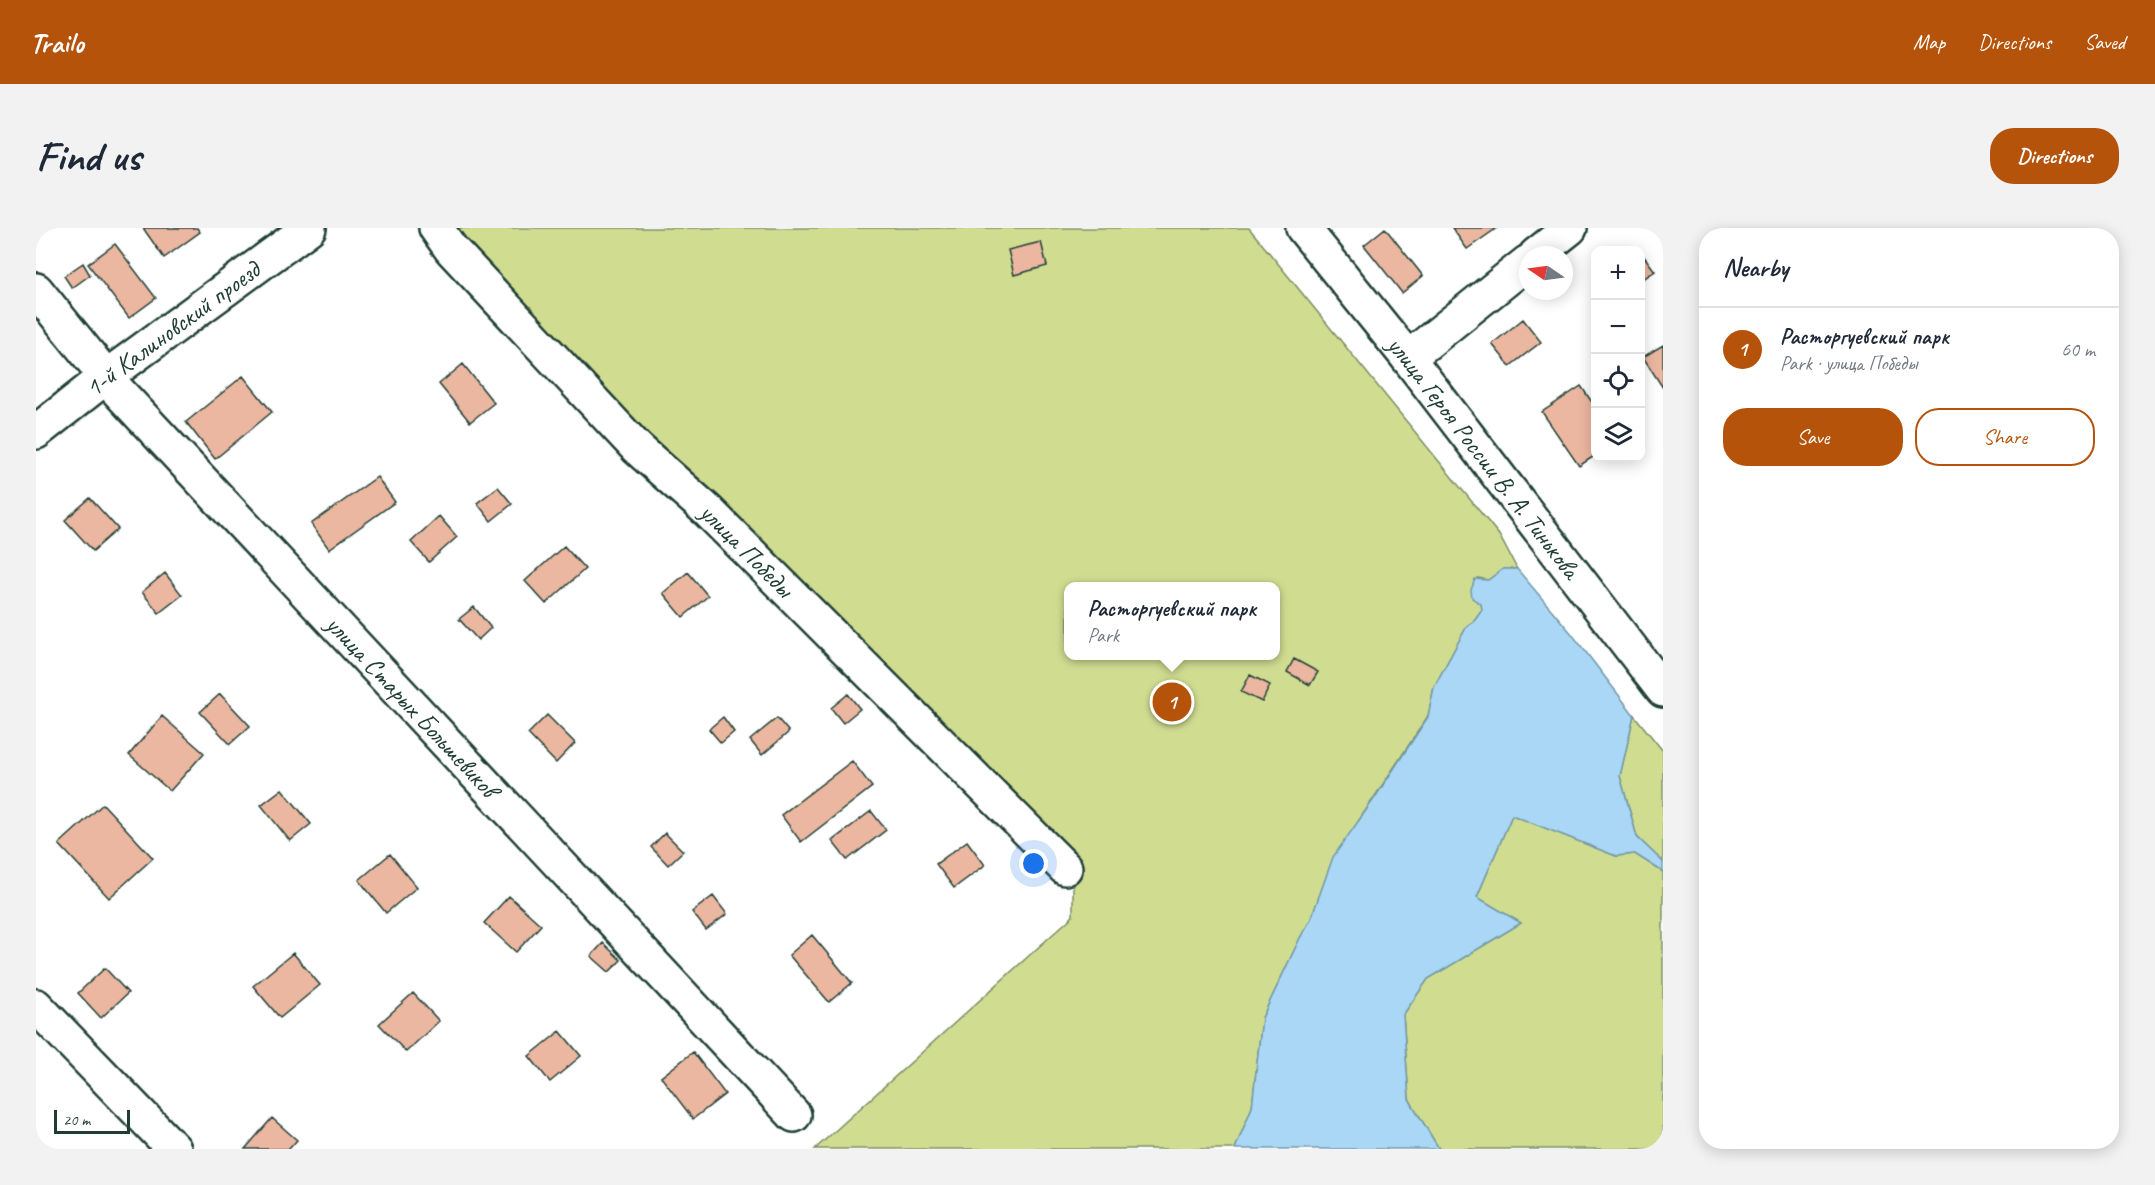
<!DOCTYPE html>
<html lang="en">
<head>
<meta charset="utf-8">
<style>
  :root { --surface:#fff; --page:#f2f2f3; --text:#1f2937; --muted:#747a83; --line:#e0e1e3; --accent:#b45309 }
  body { margin:0; font-family:Caveat,sans-serif; background:var(--page); color:var(--text) }
  .controls { position:absolute; right:18px; top:18px; display:grid; overflow:hidden; border-radius:12px; box-shadow:0 3px 15px #0003 }
  .controls button { width:54px; height:54px; display:grid; place-items:center; padding:0; border:0; border-bottom:2px solid var(--line); background:var(--surface); color:var(--text); font:30px sans-serif }
  .compass { position:absolute; left:1483px; top:18px; width:54px; height:54px; border-radius:50%; background:var(--surface); box-shadow:0 3px 15px #0003; rotate:283deg }
  .scale { position:absolute; left:18px; bottom:15px; width:76px; box-sizing:border-box; padding-left:6px; border:3px solid #1f3d34; border-top:0; font-size:16px; line-height:21px; white-space:nowrap; color:#1f3d34; -webkit-text-stroke:4px #fff; paint-order:stroke }
  .you { position:absolute; left:998px; top:636px; width:21px; height:21px; margin:-15px; border:4px solid #fff; border-radius:50%; background:#1a73e8; box-shadow:0 0 0 9px #1a73e833 }
  .badge { display:grid; place-items:center; width:39px; height:39px; border-radius:50%; background:var(--accent); color:#fff; font-size:20px; font-weight:700 }
  .pin { position:absolute; translate:-50% -50%; border:3px solid #fff; box-shadow:0 2px 6px #0006 }
  .popup { position:absolute; left:1028px; top:354px; width:216px; height:78px; box-sizing:border-box; display:grid; place-content:center; border-radius:12px; background:var(--surface); filter:drop-shadow(0 2px 4px #0005); font-size:20px; white-space:nowrap; color:var(--muted) }
  .popup b { font-size:22px; color:var(--text) }
  .popup::after { content:''; position:absolute; left:50%; top:100%; margin-left:-12px; border:12px solid transparent; border-top-color:var(--surface) }
  .list { margin:0; padding:0; list-style:none }
  h2 { display:flex; justify-content:space-between; align-items:center; height:78px; margin:0; padding:0 24px; font-size:26px }
  h2 small { font-size:20px; font-weight:400; color:var(--muted) }
  .list li { display:grid; grid-template-columns:39px 1fr auto; gap:18px; align-items:center; box-sizing:border-box; height:84px; padding:0 24px; border-top:2px solid var(--line) }
  .list b { display:block; font-size:22px; white-space:nowrap }
  .list p { margin:0; font-size:20px; white-space:nowrap; color:var(--muted) }
  .list em { font-size:20px; font-style:normal; color:var(--muted) }
  .actions { display:flex; gap:12px; padding:18px 24px }
  .actions a { flex:1; padding:14px 0; border:2px solid var(--accent); border-radius:24px; text-align:center; font-size:21px; color:var(--accent) }
  .actions .main { background:var(--accent); color:#fff }
  .icon { flex:none; width:33px; height:33px; fill:none; stroke:currentColor; stroke-width:2; stroke-linecap:round; stroke-linejoin:round }
  .map { position:relative; flex:none; width:1627px; height:921px; overflow:hidden; border-radius:24px }
  header { display:flex; align-items:center; gap:36px; box-sizing:border-box; height:84px; padding:0 30px; background:var(--accent); color:#fff }
  header strong { font-size:28px }
  nav { display:flex; gap:33px; margin-inline-start:auto; font-size:21px }
  .intro { display:flex; align-items:center; justify-content:space-between; box-sizing:border-box; height:144px; padding:0 36px }
  h1 { margin:0; font-size:42px }
  .button { padding:15px 27px; border-radius:24px; background:var(--accent); color:#fff; font-size:21px; font-weight:700 }
  main { display:flex; gap:36px; padding:0 36px }
  aside { flex:1; background:var(--surface); border-radius:24px; box-shadow:0 3px 15px #0003 }
  .map>svg:first-child { display:block }
</style>
</head>
<body>
<header>
<strong>Trailo</strong>
<nav><a>Map</a><a>Directions</a><a>Saved</a></nav>
</header>
<div class="intro"><h1>Find us</h1><a class="button">Directions</a></div>
<main>
<div class="map">
<svg width="1627" height="921" viewBox="0 0 1627 921">
  <rect width="100%" height="100%" fill="#fff"/>
  <filter id="ink" filterUnits="userSpaceOnUse"><feTurbulence type="fractalNoise" baseFrequency=".0167" numOctaves="2"/><feDisplacementMap in="SourceGraphic" scale="12" xChannelSelector="R" yChannelSelector="G"/><feConvolveMatrix kernelMatrix="1 2 1 2 8 2 1 2 1" color-interpolation-filters="sRGB"/></filter>
  <g filter="url(#ink)">
    <path fill="#d0dd91" stroke="#788d62" stroke-width="1.5" fill-rule="evenodd" d="M421,0H1213L1463,307L1481,341H1467L1452,352L1442,350L1446,382L1439,392L1430,400L1398,459L1392,488L1296,633L1275,691L1264,710L1226,790L1216,879L1199,921H779L1037,688V639L530,131L462,58ZM1032,358H1240V428H1032Z
      M1598,487L1627,523V634L1601,609L1584,548Z
      M1476,587L1580,628L1599,626L1627,644V921H1403L1373,871L1367,787L1392,751L1485,695L1441,669Z"/>
    <path fill="#aad7f6" stroke="#7299a8" stroke-width="1.5" d="M1467,341H1481L1536,406L1598,487L1584,548L1601,609L1627,634V644L1599,626L1580,628L1476,587L1441,669L1485,695L1392,751L1367,787L1373,871L1403,921H1199L1216,879L1226,790L1264,710L1275,691L1297,629L1338,571L1392,489L1398,459L1430,400L1439,392L1446,382L1445,376L1436,370L1435,362L1439,351L1452,352Z"/>
    <path fill="#ecb7a0" stroke="#1f3d34" stroke-width="1.5" d="M107,0H161L164,4L128,30Z
      M1349,0L1387,48L1366,65L1328,17Z
      M1416,0H1461L1431,21Z
      M1005,14L1011,38L978,47L972,22Z
      M79,16L120,70L93,90L52,36Z
      M1604,23L1619,43L1604,53Z
      M47,35L54,47L36,60L28,48Z
      M1487,91L1505,114L1474,138L1456,116Z
      M1627,117V160L1607,129Z
      M427,136L458,175L434,194L403,156Z
      M207,148L236,184L179,231L150,194Z
      M1545,158L1560,180V227L1543,238L1506,184Z
      M341,249L359,274L293,321L275,296Z
      M462,259L476,276L455,293L441,275Z
      M54,270L82,301L57,323L29,292Z
      M403,288L421,309L393,334L375,314Z
      M528,318L549,341L510,376L489,353Z
      M652,344L672,368L647,389L627,365Z
      M129,345L146,367L123,385L106,364Z
      M438,379L455,400L442,412L423,391Z
      M1258,431L1282,444L1274,457L1251,444Z
      M1214,447L1234,457L1226,474L1205,464Z
      M184,466L214,498L194,516L164,484Z
      M812,466L824,481L807,495L795,480Z
      M511,487L539,515L520,535L492,506Z
      M126,488L168,525L134,563L93,527Z
      M687,489L698,504L685,515L673,501Z
      M741,490L753,504L726,527L714,512Z
      M816,533L836,559L765,614L745,587Z
      M246,561L275,596L254,613L225,577Z
      M67,576L117,630L73,670L23,616Z
      M835,583L850,602L811,632L796,613Z
      M629,605L647,623L632,637L615,619Z
      M931,613L949,637L918,660L900,636Z
      M354,626L381,659L350,685L323,652Z
      M473,668L505,697L480,724L448,695Z
      M677,668L691,686L670,702L656,684Z
      M776,707L816,755L793,774L753,727Z
      M567,715L585,732L573,744L555,728Z
      M257,725L284,757L244,790L217,758Z
      M69,740L92,765L65,790L42,765Z
      M377,765L403,793L370,824L343,796Z
      M524,803L545,828L514,854L493,828Z
      M657,824L689,866L657,891L625,849Z
      M236,890L261,912L253,921H209Z"/>
    <g fill="none" stroke-linecap="round" stroke-linejoin="round">
      <g stroke="#1f3d34" stroke-width="38">
        <g id="minor">
          <path id="s1" d="M400,0L415,21L601,220L672,283L1029,640"/>
          <path id="s2" d="M1267,0L1372,130L1627,462"/>
          <path d="M1500,27L1534,0"/>
          <path id="s3" d="M0,62L81,162L758,887"/>
          <path d="M1372,130L1492,34"/>
          <path id="s4" d="M0,204L71,148L273,0"/>
          <path d="M0,778L138,921"/>
        </g>
      </g>
      <use href="#minor" stroke="#fff" stroke-width="33"/>
    </g>
  </g>
  <g text-anchor="middle" stroke-width="4.5" stroke-linejoin="round" paint-order="stroke">
    <g font-size="26" fill="#1f3d34" stroke="#fff">
      <text dy="9" stroke="none"><textPath href="#s4" startOffset="171">1-й Калиновский проезд</textPath></text>
      <text dy="9" stroke="none"><textPath href="#s2" startOffset="292">улица Героя России В. А. Тинькова</textPath></text>
      <text dy="9" stroke="none"><textPath href="#s1" startOffset="448">улица Победы</textPath></text>
      <text dy="9" stroke="none"><textPath href="#s3" startOffset="561">улица Старых Большевиков</textPath></text>
    </g>
  </g>
</svg>
<div class="controls">
<button>+</button>
<button>−</button>
<button><svg class="icon" aria-label="locate" viewBox="0 0 24 24"><circle cx="12" cy="12" r="6"/><path d="M12 2v4M12 18v4M2 12h4M18 12h4"/></svg></button>
<button><svg class="icon" aria-label="layers" viewBox="0 0 24 24"><path d="M12 4l9 5-9 5-9-5zM3 14l9 5 9-5"/></svg></button>
</div>
<svg class="compass" viewBox="-18 -18 36 36"><path d="M0-13l5 13h-10z" fill="#e53935"/><path d="M0 13l5-13h-10z" fill="#747a83"/></svg>
<div class="scale">20 m</div>
<div class="you"></div>
<div class="pin badge" style="left:1136px;top:474px">1</div>
<div class="popup"><b>Расторгуевский парк</b>Park</div>
</div>
<aside>
<h2>Nearby<small></small></h2>
<ul class="list">
<li><span class="badge">1</span><div><b>Расторгуевский парк</b><p>Park · улица Победы</p></div><em>60 m</em></li>
</ul>
<div class="actions"><a class="main">Save</a><a>Share</a></div>
</aside>
</main>
</body>
</html>
